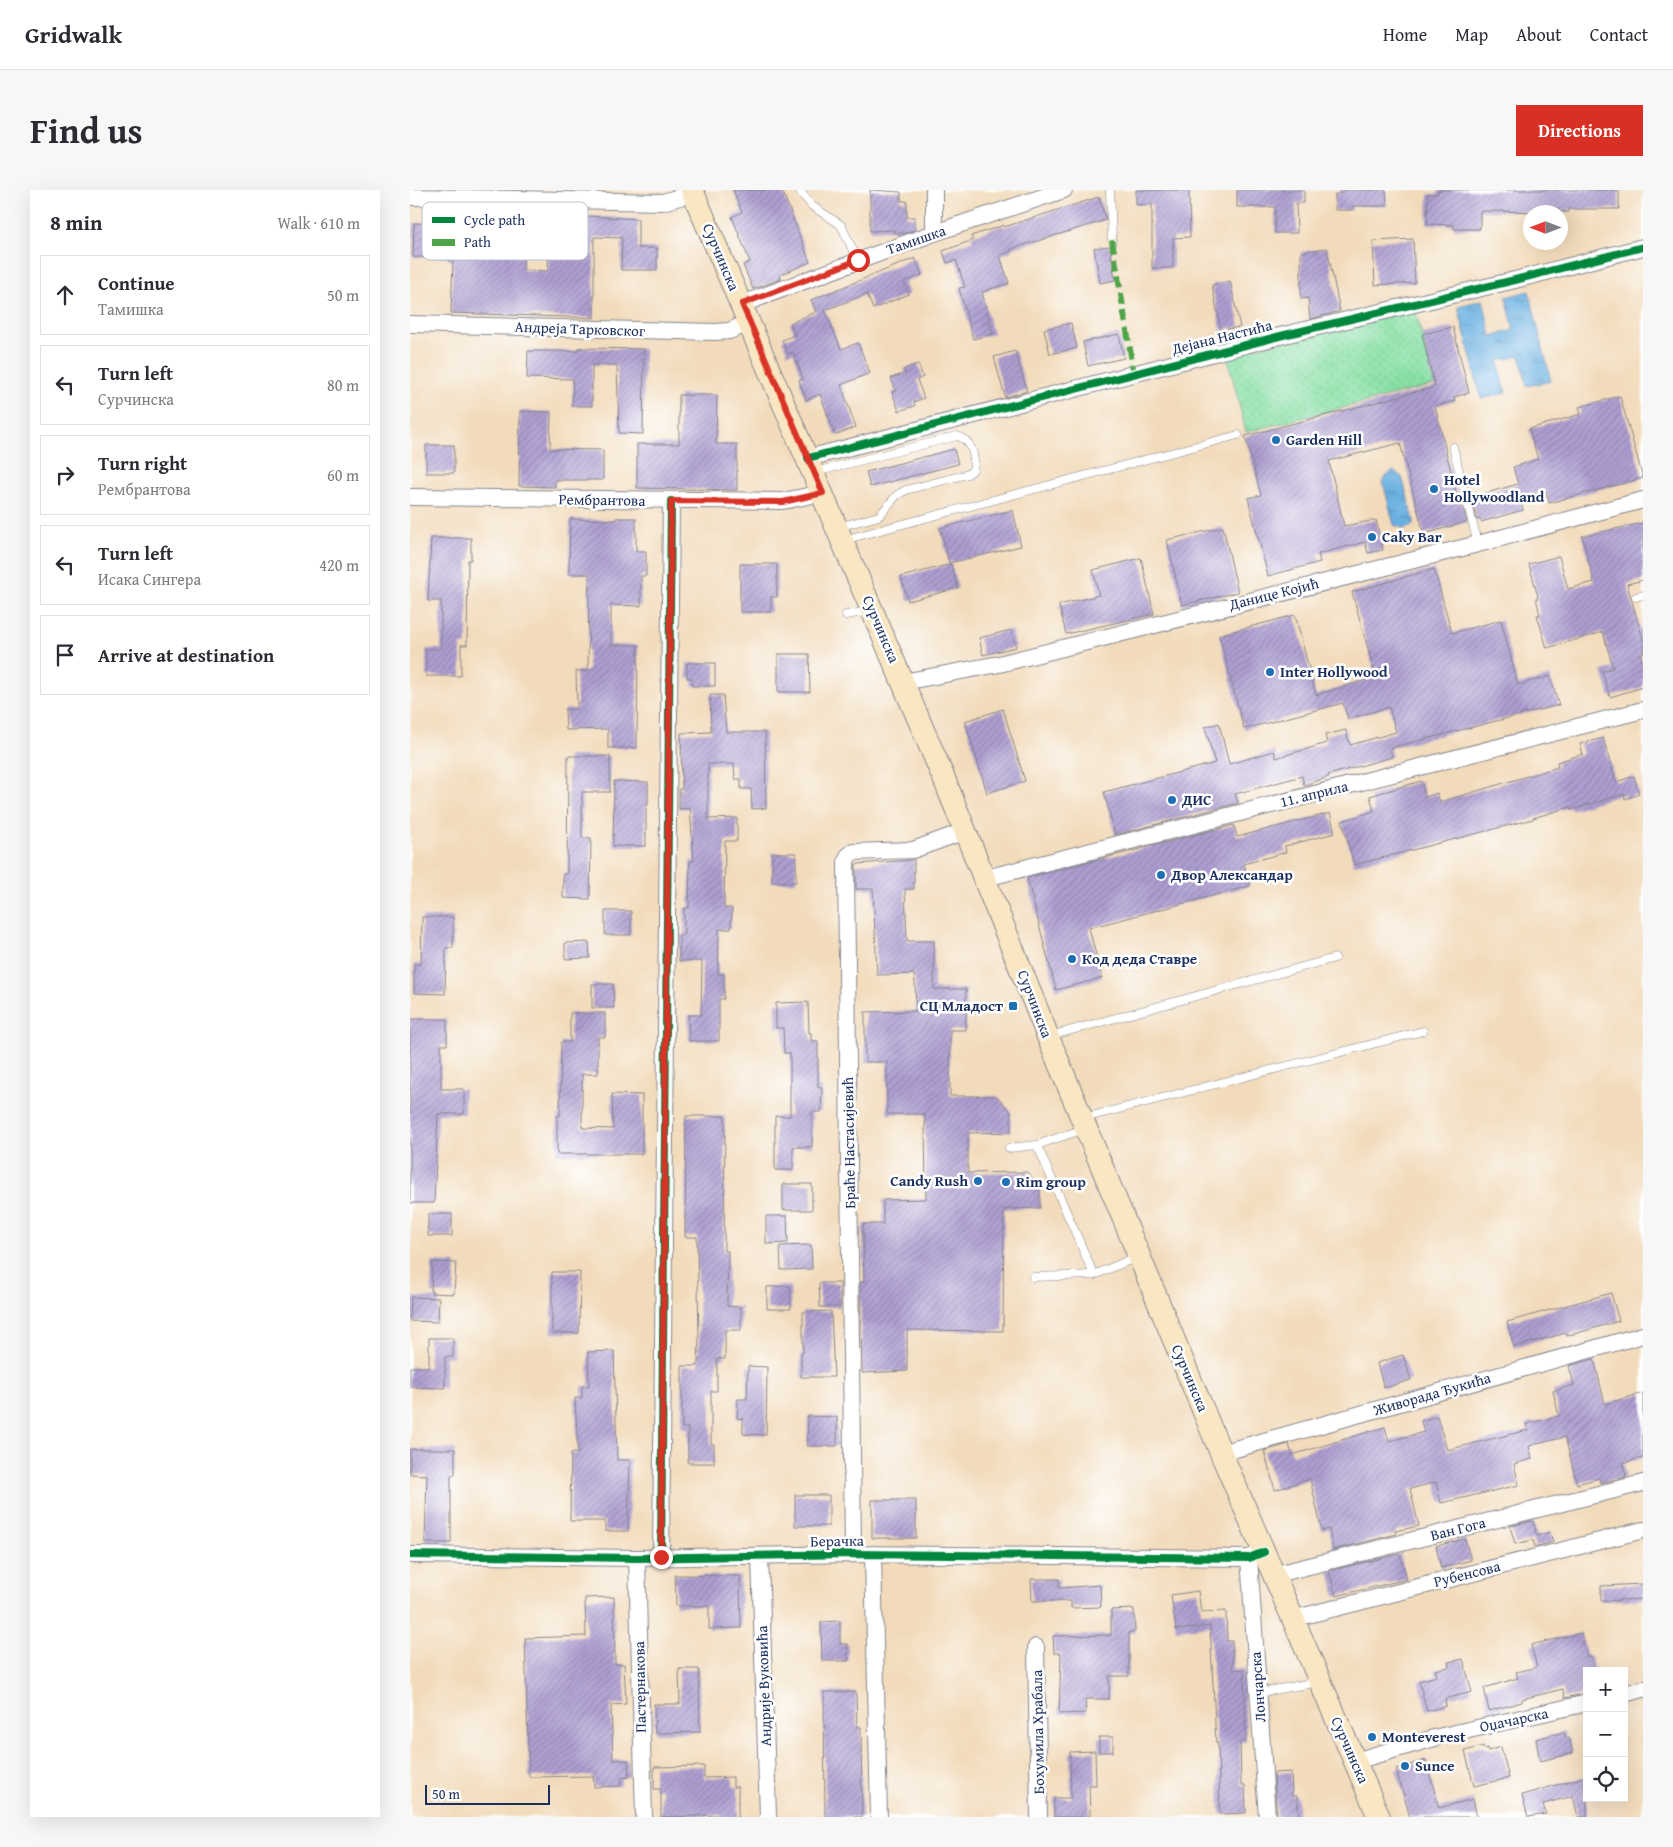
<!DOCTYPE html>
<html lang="en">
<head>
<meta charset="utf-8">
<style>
  :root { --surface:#fff; --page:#f7f7f7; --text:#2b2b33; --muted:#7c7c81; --line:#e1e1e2; --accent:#d93025 }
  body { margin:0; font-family:"Gentium Book Plus",serif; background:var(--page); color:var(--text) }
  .controls { position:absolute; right:15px; bottom:15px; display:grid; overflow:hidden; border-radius:0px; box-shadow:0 5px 20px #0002 }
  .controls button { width:45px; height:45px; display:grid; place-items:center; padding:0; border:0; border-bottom:1px solid var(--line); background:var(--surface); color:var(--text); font:25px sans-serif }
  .compass { position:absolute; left:1113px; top:15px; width:45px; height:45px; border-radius:50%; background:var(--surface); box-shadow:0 5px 20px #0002; rotate:270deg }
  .scale { position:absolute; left:15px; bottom:12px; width:125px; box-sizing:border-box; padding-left:5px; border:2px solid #1b2f5e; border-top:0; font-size:14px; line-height:18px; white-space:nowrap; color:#1b2f5e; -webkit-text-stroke:4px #fff; paint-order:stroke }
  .stop { position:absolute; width:15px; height:15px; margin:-11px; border:4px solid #d93025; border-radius:50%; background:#fff }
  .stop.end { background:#d93025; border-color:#fff; box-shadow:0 1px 5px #0008 }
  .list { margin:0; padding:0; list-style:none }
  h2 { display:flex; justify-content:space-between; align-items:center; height:65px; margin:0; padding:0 20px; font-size:21px }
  h2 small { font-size:16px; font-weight:400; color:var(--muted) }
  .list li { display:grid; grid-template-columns:32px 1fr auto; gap:15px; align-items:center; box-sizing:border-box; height:80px; margin:0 10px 10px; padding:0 10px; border:1px solid var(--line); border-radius:0px }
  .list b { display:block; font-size:19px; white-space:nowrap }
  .list p { margin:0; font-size:16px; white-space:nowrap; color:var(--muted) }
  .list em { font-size:16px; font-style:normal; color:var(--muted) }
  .icon { flex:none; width:28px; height:28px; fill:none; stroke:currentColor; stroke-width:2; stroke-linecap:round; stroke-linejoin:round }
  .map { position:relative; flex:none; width:1233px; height:1627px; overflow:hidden; border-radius:0px }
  header { display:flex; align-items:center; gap:30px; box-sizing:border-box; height:70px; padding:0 25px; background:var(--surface); border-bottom:1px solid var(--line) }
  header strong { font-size:24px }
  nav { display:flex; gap:28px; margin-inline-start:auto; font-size:18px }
  .intro { display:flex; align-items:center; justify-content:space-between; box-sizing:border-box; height:120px; padding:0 30px }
  h1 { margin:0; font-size:35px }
  .button { padding:12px 22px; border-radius:0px; background:var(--accent); color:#fff; font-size:18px; font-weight:700 }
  main { display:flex; gap:30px; padding:0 30px }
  aside { flex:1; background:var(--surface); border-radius:0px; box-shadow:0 5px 20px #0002 }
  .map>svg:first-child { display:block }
</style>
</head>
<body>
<header>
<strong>Gridwalk</strong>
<nav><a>Home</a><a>Map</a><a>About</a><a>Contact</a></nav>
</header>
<div class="intro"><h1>Find us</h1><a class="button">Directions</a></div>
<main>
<aside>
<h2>8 min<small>Walk · 610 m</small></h2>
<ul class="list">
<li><svg class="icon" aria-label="ahead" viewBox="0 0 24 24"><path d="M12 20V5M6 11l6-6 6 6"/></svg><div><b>Continue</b><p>Тамишка</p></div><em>50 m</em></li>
<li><svg class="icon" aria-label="left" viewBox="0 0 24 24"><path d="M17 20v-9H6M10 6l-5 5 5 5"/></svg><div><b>Turn left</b><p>Сурчинска</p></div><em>80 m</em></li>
<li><svg class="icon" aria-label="right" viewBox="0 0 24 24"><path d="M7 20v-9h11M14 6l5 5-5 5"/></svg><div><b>Turn right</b><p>Рембрантова</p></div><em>60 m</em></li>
<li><svg class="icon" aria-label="left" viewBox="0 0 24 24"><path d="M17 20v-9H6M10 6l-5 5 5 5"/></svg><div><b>Turn left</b><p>Исака Сингера</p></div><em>420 m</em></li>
<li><svg class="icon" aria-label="arrive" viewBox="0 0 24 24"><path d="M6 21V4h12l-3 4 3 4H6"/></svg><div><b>Arrive at destination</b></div></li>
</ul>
</aside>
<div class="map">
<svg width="1233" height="1627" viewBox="0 0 1233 1627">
  <defs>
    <pattern id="park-dots" width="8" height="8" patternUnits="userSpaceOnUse" patternTransform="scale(1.25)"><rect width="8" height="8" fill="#88e0a5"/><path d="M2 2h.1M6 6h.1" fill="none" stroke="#75c090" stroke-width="1.8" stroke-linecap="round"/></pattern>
    <pattern id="water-ripples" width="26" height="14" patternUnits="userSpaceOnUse" patternTransform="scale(1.25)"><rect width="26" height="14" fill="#6ab1e1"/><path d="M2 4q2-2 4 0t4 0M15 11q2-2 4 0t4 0" fill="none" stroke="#5690ba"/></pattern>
    <pattern id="building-hatch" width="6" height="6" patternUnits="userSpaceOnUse" patternTransform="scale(1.25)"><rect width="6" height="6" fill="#af9fd2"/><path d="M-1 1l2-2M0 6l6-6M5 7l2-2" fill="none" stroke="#8e82ae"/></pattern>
  </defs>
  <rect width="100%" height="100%" fill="#fff"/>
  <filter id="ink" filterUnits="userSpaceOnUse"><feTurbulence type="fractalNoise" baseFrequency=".02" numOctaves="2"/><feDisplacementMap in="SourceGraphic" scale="10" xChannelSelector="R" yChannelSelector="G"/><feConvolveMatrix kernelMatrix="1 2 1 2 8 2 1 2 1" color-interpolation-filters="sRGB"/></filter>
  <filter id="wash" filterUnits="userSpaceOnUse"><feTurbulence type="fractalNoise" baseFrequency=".0096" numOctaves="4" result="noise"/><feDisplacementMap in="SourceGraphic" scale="20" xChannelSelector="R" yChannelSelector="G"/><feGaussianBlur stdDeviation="1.12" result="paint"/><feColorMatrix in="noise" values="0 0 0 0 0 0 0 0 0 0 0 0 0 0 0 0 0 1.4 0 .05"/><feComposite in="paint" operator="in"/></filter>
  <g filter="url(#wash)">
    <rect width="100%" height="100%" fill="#f2dbbb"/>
    <path fill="url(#park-dots)" stroke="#528882" d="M1005,118L1024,195L836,242L817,165Z"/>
    <path fill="url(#water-ripples)" stroke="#4270a0" d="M1119,101L1141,191L1117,196L1110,166L1088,171L1096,203L1071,209L1048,116L1073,110L1081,146L1104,140L1096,107Z
      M983,281L992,287L1004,331L1003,335L995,339L984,335L973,292L975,287Z"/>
    <g id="blocks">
      <path fill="url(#building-hatch)" d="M323,0H372L400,72L370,85L371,89L343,99L333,75L340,72L322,27L332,22Z
        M460,0L491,2V11H497V27H505V39L496,43H484V40L460,41Z
        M726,0H779L780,47L763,48V78H742V14L726,15Z
        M827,0H894V13H886L887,43H865V17H827Z
        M930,0H976L977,16H942V20H925V4H930Z
        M1028,0H1209V19H1159V22L1070,21V39H1044V35L1017,34L1018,4H1028Z
        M689,7L696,30L601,59V61L590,66L599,93L572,102L583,144L563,149L549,98L555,97L546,70L537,73L533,61L563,50L561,46L594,35V37Z
        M144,24L228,29V58H247V80H211L212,48L184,47V128L41,123L43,71H39V68L3,67L4,33L85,34V30L114,31L113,80L138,81L139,52H144Z
        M1003,49L1005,93L965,95L963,51Z
        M700,56L705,90L690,93L684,58Z
        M917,58L930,121L900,129L898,108L891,109V62Z
        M505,68L512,85L494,92L499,104L463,119L457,104L415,120L431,159L448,153L460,183L431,195L446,237L425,245L410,204L396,210L389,190L393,189L383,162L378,164L372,150L385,145L380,133L406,122L401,110Z
        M820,91L830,137L811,140L802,95Z
        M661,133L667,158L640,164L634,139Z
        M1043,137L1059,203L1044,207L1045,211L1025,216L1048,311H1051L1057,332L1014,344L990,253L919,271L934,336L966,330L973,360L958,363L955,352L908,364L910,372L858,386L838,308L851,305L835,246L1025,197L1012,144Z
        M709,144L714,168L678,176L673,152Z
        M168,158L234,159L233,244L209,243L207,175H182V216H162L163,189L117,188L118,161H168Z
        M605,161L617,201L595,207L584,167Z
        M508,174L513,187L507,190L514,208L504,212L505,216L489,221L482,202L486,201L481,188L496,183L494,179Z
        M269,205H307L306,254H327V300L227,298V254H269Z
        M1210,206L1233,288L1139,313L1136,300L1110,308L1113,320L1071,332L1070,329L1067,330L1062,307L1108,294L1103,277L1128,269L1119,239L1171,224L1169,217Z
        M110,221L141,222L140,259L193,260V290H145V297L109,296Z
        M16,255H44V283H16Z
        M544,259L548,274L460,297L456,282Z
        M603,320L611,356L539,373L530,338Z
        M206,328H226V361H236V386H231V416L201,415V455H228L227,558H198V539L156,540L155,519H167L166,481H178L179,384H159L160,329L206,330Z
        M1233,333V390L1217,394L1233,449V463L1230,464L1233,475V497L1200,507L1192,481L1203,478L1193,442L1137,458L1127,425H1130L1126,408L1128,407L1119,374L1149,366L1158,399L1184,392L1172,346Z
        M813,337L828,402L772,415L757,350Z
        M21,348H61V370H58L57,455H51V486H16V459H31V411H18Z
        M731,368L744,424L656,444L649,415L689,405L683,380Z
        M330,374H367V407H361V422H330Z
        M541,374L548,398L498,411L491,387Z
        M1024,379L1042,443L1091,430L1108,495L1140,486L1149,515L980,558L982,567L918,585L919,587L894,595L892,586L825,604L828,613L705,645L694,602L805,573L795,537L809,533L819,574L864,561L866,568L917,553L915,545L936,540L940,555L986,542L979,517L938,529L933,513L834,539L809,445L885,425L906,505L966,487L942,402Z
        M601,440L606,457L573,465L569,448Z
        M368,464H399L400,502H368Z
        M277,473H305V496H282V488H277Z
        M300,505H313L316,542H355L356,618L342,619L341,599H331V589H325L324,574H298V629L327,628V651H315L314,718H322L321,739H309L308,784H314V809H309V851H279L278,825H291L292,771H269V745H274V718H279L280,671H284L280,618L269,619V599H272L271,543L301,542Z
        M593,519L615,591L577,603L555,531Z
        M1193,548L1206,592L1224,586L1229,604L1215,609L1214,604L1161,620L1160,617L1123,628V629L944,675L932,631L964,621L960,606L1011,591L1015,607L1027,603L1030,612L1148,577L1147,572L1173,564L1170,554Z
        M158,566H200V602H172V648H181L180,709L153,708V684H157Z
        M204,591L238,592V615H236V656H203Z
        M920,623L925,643L875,656L876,662L834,674L840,696L679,738L692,788L646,800L617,688L824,635L827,647Z
        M362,663H386V692H362Z
        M504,670V699H495L497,751H524V799H556V840H540V906H587L601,922V942L558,943V983L617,982L630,995V1018L594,1019L593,1141L497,1140V1181L452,1183L450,1092H454L453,1034H473V1010L516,1009L515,924H477V872H455V822L506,821L505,792L504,784L467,785L463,699H446V674Z
        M195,721H221V745H195Z
        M12,727H43V758H36L35,804L4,803V774H11Z
        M179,752L180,768L155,769V753Z
        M182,794H203L204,818H182Z
        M398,812L399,843H401V851H408V897H412L411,922H402V957H383V980H365V926H380V863H374L373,838H366V813Z
        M160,823H195V847H188V884H172V938L203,939L202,904L232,905V964H147V926H150L151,852H160Z
        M0,829H37V855H31V899H54V924H28L24,1013H0Z
        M276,926H315L314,1061H318L317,1116L331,1117V1140H315V1169H307V1201H301V1254H304V1273H278V1238H272V1176H288L289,1147L287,1047H275Z
        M373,994H402V1020H373Z
        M18,1024H42V1046H18Z
        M356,1026H377L378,1053L356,1054Z
        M401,1055L402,1079L371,1080L370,1056Z
        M22,1072L46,1073L44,1104L21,1103Z
        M142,1082H170L169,1143H142Z
        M409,1093H430V1117H410Z
        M380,1096L381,1119H357V1097Z
        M1201,1103L1209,1131L1157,1146L1156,1143L1104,1157L1097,1132Z
        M1,1107L29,1108L28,1132L0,1131Z
        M421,1121L424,1187H391V1163H393V1122Z
        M19,1148H43V1167H35V1198L0,1197V1177H19Z
        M204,1161L207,1270H220L218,1341H195V1331H160L161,1263H168L165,1208H172V1196H179L178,1162Z
        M993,1165L1001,1190L974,1198L967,1173Z
        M1184,1169L1195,1214L1233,1203V1268L1213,1273L1216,1287L1190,1293L1189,1288L1167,1294L1155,1247L1119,1256L1122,1269L1104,1274L1109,1295L1031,1313L1026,1292L1000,1299L1009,1336L985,1341L986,1344L923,1360L919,1339L912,1341L900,1289L865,1300L854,1261L879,1254L882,1265L975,1237L979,1251L1014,1242L1011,1231L1027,1226L1037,1260L1118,1240L1116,1234L1149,1226L1143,1201L1164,1195L1159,1176Z
        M338,1176L357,1177L356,1245L333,1244V1229L327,1228L328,1209H337Z
        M398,1226L427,1227V1256H397Z
        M0,1259H45V1285H41V1353H15L17,1285L0,1284Z
        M385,1305H419V1336H385Z
        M462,1310H506V1348H462Z
        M1123,1331L1127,1346L1140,1342L1143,1352L1125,1357L1123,1350L1105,1354L1100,1336Z
        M1055,1349L1061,1370L1031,1378L1026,1356Z
        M990,1364L997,1389L926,1406L919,1381Z
        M265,1385L330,1386L331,1438L299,1439V1416H266Z
        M621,1389H649V1398L690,1395L691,1417L661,1418V1411H622Z
        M1233,1394V1409L1191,1411V1396Z
        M788,1401L791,1422L816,1421L817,1451H822L823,1480L834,1479L836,1552H830L831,1595H835L836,1623L810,1624L808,1553H806L800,1436L766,1440L761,1405Z
        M204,1407L205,1474H214L216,1514L201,1515L203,1570H218L219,1587L211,1588V1596L184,1597L183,1586L119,1587L115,1448L176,1446L175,1408Z
        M724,1419L725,1442H719V1486H699V1509H675L676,1523L649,1524L651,1463H644L643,1446L701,1445V1420Z
        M430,1431V1454H438V1471H412L411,1432Z
        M1171,1443L1177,1467L1181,1466L1184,1481H1177V1503L1155,1508L1153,1499L1112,1509V1512L1079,1521L1074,1498L1108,1488L1106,1482L1127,1477L1121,1455Z
        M1053,1469L1062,1502L1035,1509L1036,1516L1017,1521L1009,1491L1027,1486L1025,1480L1039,1477L1038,1472Z
        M269,1479H289L290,1542L245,1543L244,1514H270Z
        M414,1502H446L447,1537H451L452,1627H415Z
        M1154,1542L1156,1549L1159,1548L1163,1563L1130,1571L1126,1549Z
        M689,1547H703V1562H689Z
        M1073,1556L1074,1559L1078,1558V1561L1091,1557L1099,1588L1064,1596L1055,1561Z
        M685,1561L686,1595H679L680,1627H644V1608H661L660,1562Z
        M1016,1570L1029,1618L1063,1609L1067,1627H1000L986,1579Z
        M294,1576V1588L323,1587V1597H328V1627H312V1625L251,1627V1599H244V1577Z
        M881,1582L882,1606H887L889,1627H867L864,1583Z
        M1177,1586V1627H1168L1163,1606L1133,1614L1136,1624L1118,1627L1112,1605Z"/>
    </g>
  </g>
  <g filter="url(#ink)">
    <use href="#blocks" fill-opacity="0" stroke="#86858c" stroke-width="1"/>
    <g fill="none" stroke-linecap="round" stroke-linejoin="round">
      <g stroke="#86858c" stroke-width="9">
        <path id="service" d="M389,0L402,16L431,35L448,71
          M700,0L702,50
          M1043,257L1068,354
          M405,282L547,246C562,250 566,267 563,280L558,284L496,300L487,305L469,326L428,337
          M433,350L828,245
          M1226,407L1233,405
          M436,425L461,421
          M640,846L925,768
          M674,928L1013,841
          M627,955L684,1085
          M599,958L627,955L674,939
          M623,1087L684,1085L727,1067
          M848,1503L908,1492"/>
      </g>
      <g stroke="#86858c" stroke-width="18">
        <path id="minor" d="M524,0V43
          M0,7L253,12L283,3
          M332,114L524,43L654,0
          M0,134L305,142L319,141L339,133
          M398,268L870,146L1105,90L1233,57
          M0,307L373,311L413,303
          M493,492L589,474L1068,354L1233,310
          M576,688L1233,520
          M811,1263L1233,1145
          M443,1364L436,672L438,666L443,662L503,660L555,641
          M463,1364L469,1627
          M0,1365L227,1368L443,1364L839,1368L854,1362
          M350,1366L358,1627
          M251,1367L261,311
          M227,1368L234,1627
          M839,1368L857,1627
          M863,1385L1233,1293
          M882,1429L1233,1340
          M626,1457L629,1627
          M1214,1504L1233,1499
          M945,1571L1028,1547L1177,1513"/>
      </g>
      <g stroke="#86858c" stroke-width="24">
        <path id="secondary" d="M282,0L535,591L638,847L811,1263L969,1627"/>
      </g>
      <use href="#service" stroke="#fff" stroke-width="8"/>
      <use href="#minor" stroke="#fff" stroke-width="16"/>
      <use href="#secondary" stroke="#f9e7c3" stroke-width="22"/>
      <path stroke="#4fa44a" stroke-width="6" stroke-dasharray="12 6" stroke-linecap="butt" d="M702,50L724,184"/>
      <g stroke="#fff" stroke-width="11">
        <path id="cycleway" d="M398,268L870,146L1105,90L1233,57
          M0,1365L227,1368L443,1364L839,1368L854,1362
          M251,1367L261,311"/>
      </g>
      <use href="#cycleway" stroke="#00873e" stroke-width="8"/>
    </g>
  </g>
  <g fill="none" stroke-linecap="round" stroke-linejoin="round" filter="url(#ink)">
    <path stroke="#d93025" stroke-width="6" d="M251,1367L261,311L373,312L413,303L332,114L448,70"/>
  </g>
  <g fill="#1f6fb2" stroke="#fff" stroke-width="2">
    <circle cx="866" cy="250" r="5"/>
    <circle cx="1024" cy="299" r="5"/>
    <circle cx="962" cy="347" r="5"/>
    <circle cx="860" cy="482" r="5"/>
    <circle cx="762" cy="610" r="5"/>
    <circle cx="751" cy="685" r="5"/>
    <circle cx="662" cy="769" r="5"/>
    <rect x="598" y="811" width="10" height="10" rx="2.5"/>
    <circle cx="568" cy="991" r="5"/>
    <circle cx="596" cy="992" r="5"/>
    <circle cx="962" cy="1547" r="5"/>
    <circle cx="995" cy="1576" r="5"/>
  </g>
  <g text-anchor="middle" stroke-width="5" stroke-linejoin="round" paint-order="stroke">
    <g font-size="15" fill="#1b2f5e" stroke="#fff">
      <text transform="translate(506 50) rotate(-19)" y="5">Тамишка</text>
      <text transform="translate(311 67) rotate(67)" y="5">Сурчинска</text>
      <text transform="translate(170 139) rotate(2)" y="5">Андреја Тарковског</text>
      <text transform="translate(812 147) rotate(-14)" y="5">Дејана Настића</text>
      <text transform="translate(192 310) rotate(1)" y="5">Рембрантова</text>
      <text transform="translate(864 404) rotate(-14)" y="5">Данице Којић</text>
      <text transform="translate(471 439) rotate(67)" y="5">Сурчинска</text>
      <text transform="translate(904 604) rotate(-14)" y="5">11. априла</text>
      <text transform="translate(625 814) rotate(69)" y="5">Сурчинска</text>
      <text transform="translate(439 953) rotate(-91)" y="5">Браће Настасијевић</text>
      <text transform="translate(780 1188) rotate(67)" y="5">Сурчинска</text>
      <text transform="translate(1022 1204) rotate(-16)" y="5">Живорада Ђукића</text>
      <text transform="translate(1048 1339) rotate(-14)" y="5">Ван Гога</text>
      <text transform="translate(427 1351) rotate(-1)" y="5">Берачка</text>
      <text transform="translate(1057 1384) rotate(-14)" y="5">Рубенсова</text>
      <text transform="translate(354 1496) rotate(-92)" y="5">Андрије Вуковића</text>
      <text transform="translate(230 1497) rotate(-91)" y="5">Пастернакова</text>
      <text transform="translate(848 1497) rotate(-94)" y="5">Лончарска</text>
      <text transform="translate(1104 1530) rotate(-12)" y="5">Оџачарска</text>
      <text transform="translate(628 1542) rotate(-91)" y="5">Бохумила Храбала</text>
      <text transform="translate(940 1560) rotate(66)" y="5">Сурчинска</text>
    </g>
    <g font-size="15" font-weight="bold" fill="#1b2f5e" stroke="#fff" text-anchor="start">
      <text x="876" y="255">Garden Hill</text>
      <text x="1034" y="295">Hotel<tspan x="1034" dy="17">Hollywoodland</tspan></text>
      <text x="972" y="352">Caky Bar</text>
      <text x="870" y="487">Inter Hollywood</text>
      <text x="772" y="615">ДИС</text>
      <text x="761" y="690">Двор Александар</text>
      <text x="672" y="774">Код деда Ставре</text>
      <text x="593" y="821" text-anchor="end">СЦ Младост</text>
      <text x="558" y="996" text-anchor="end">Candy Rush</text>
      <text x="606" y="997">Rim group</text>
      <text x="972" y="1552">Monteverest</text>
      <text x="1005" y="1581">Sunce</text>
    </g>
  </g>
  <rect x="12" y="12" width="166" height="58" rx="8" fill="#fff" stroke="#bbc1cf" stroke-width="1"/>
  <rect x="22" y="27" width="23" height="6" fill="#00873e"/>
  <rect x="22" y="49" width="23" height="7" fill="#4fa44a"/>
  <g font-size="14" fill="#1b2f5e">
    <text x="54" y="35">Cycle path</text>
    <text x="54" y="57">Path</text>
  </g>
</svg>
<div class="controls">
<button>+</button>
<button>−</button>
<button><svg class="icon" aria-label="locate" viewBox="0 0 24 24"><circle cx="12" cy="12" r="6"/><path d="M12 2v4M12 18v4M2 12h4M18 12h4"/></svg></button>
</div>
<svg class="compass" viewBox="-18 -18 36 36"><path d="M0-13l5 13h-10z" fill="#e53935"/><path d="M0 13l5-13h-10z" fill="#7c7c81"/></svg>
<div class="scale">50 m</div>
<div class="stop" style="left:448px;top:70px"></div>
<div class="stop end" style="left:251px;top:1367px"></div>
</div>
</main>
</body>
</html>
